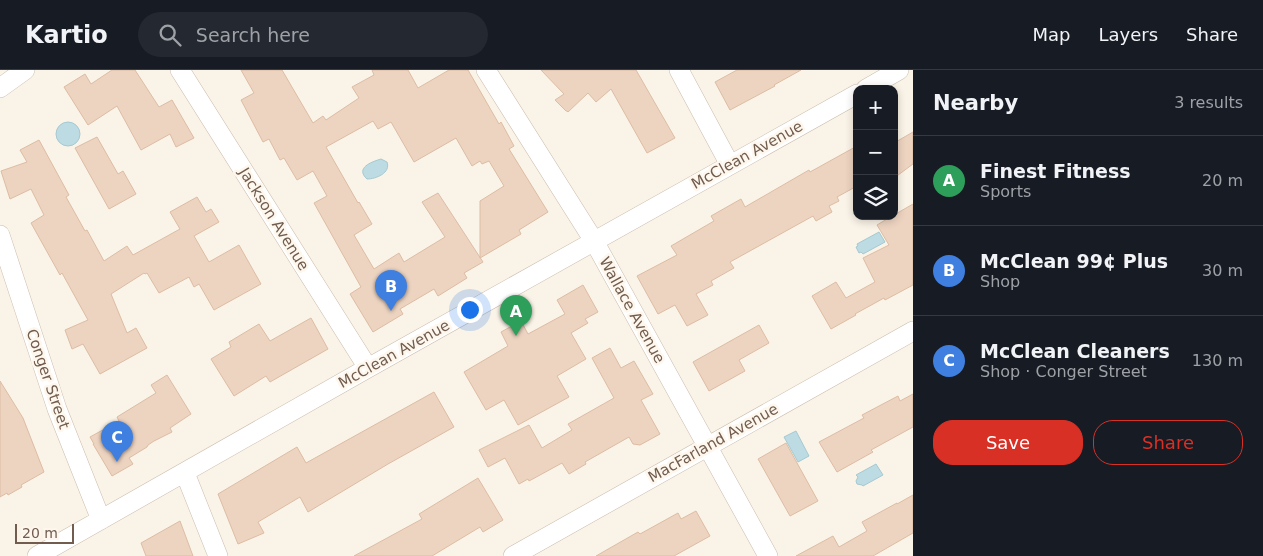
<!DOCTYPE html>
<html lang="en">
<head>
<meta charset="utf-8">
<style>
  :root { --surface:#171b24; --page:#242831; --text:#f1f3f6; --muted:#9ea1a6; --line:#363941; --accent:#d93025 }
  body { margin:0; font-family:"DejaVu Sans",sans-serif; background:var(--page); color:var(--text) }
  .controls { position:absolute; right:15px; top:15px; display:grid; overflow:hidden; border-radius:10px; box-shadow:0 2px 8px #0003 }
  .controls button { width:45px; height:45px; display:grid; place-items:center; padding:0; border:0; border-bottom:1px solid var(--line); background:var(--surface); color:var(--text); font:25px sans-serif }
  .scale { position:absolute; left:15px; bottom:12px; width:59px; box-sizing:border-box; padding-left:5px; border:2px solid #715c4e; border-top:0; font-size:14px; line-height:18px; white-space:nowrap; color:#715c4e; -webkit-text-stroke:4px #fdf7ed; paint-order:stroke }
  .you { position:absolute; left:469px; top:239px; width:18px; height:18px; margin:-12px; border:4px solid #fff; border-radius:50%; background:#1a73e8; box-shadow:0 0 0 8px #1a73e833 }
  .badge { display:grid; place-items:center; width:32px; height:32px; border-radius:50%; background:var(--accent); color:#fff; font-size:16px; font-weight:700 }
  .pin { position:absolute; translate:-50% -41px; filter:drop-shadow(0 1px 2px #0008) }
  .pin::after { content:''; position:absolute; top:26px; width:18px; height:15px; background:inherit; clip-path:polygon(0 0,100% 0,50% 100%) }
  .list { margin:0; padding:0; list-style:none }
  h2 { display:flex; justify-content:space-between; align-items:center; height:65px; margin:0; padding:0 20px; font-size:21px }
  h2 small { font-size:16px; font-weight:400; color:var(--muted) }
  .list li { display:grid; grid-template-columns:32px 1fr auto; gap:15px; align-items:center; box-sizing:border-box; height:90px; padding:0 20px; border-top:1px solid var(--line) }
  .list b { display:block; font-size:19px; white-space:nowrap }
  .list p { margin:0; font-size:16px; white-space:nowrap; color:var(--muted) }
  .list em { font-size:16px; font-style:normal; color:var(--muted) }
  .actions { display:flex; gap:10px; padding:15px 20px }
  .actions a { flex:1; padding:11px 0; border:1px solid var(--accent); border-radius:20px; text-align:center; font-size:18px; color:var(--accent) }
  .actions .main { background:var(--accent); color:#fff }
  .icon { flex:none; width:28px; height:28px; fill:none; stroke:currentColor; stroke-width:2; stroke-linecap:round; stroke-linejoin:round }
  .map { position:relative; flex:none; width:913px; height:486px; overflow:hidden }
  header { display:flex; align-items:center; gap:30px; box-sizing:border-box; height:70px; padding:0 25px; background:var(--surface); border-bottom:1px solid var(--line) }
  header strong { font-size:24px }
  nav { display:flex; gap:28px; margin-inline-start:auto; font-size:18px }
  .search { width:350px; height:45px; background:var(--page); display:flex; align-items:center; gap:12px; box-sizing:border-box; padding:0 18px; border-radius:28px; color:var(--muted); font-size:19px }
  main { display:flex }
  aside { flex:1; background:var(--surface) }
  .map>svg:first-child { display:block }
</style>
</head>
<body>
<header>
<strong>Kartio</strong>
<div class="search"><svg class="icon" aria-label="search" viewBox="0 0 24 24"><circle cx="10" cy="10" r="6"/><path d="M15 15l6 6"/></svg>Search here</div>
<nav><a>Map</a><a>Layers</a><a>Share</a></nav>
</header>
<main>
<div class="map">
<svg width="913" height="486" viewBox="0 0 913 486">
  <rect width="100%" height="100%" fill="#faf3e7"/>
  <path fill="#bddbe2" stroke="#a5c9d2" d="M56 64a12 12 0 1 1 24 0a12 12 0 1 1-24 0Z
    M381,89L387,92C391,103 376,109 367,109C355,98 371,92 381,89Z
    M879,162L885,172L863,184L861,182L859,183L856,177L858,176L857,174Z
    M796,361L809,386L798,392L784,367Z
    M876,394L883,405L863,416L862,415L857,414L856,411L858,407L856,405Z"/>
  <path fill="#edd4c1" stroke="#ddbca3" d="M112,0H135L159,37L172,30L194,68L176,77L170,64L141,80L117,36L88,55L64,17L85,4L91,14Z
    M241,0H282L313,53L323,46L326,50L359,28L352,17L374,5L372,0H408L418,18L449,0H468L499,54L501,52L514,76L509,79L548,142L519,160L521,164L480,188V131L504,116L489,91L482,94L480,91L472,96L456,68L414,92L391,52L378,59L373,51L326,77L358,133L359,132L372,154L354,165L374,199L399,183L404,192L445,167L422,132L438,123L483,192L464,203L467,208L438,226L434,219L400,239L403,244L373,262L350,224L361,217L314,133L327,126L313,101L297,110L284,88L280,90L269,69L263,72L241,30L254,23Z
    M541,0H636L675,68L647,83L611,19L596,32L588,23L568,42L567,41H566L555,30L564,24Z
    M737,0H801L774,15L775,16L730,40L715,12Z
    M913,62V94L894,108V73Z
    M97,67L118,104L123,101L136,124L109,139L75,78Z
    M39,70L69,125L66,127L85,161L87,160L104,191L127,176L133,185L180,159L170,142L197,127L206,142L211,139L219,152L194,166L209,192L239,175L261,214L214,240L199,214L194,217L189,207L159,223L147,203L145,204L144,203L111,224L127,263L136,258L147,278L100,304L83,274L72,279L65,260L88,250L62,203L60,205L31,153L44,145L31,119L10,129L1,101L27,92L20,80Z
    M857,76V116L837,127L839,131L829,136L832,142L816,151L813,146L730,192L734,198L711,211L713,215L696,224L708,245L687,256L675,235L658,244L637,206L677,185L671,176L714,151L711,146L741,129L745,137L809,100L810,102Z
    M913,134V215L885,230L884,228L855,244L856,245L831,259L812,226L836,212L846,228L875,212L863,188L889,175L877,155L892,146H894V145Z
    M583,215L598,242L585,249L588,253L571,263L586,289L557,306L569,327L518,355L504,330L486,340L464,302L508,276L501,262L521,251L528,264L565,244L557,230Z
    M311,248L328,279L270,312L266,306L234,326L211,289L231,277L229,272L259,254L270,271Z
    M759,255L769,273L739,290L745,301L709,321L693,292Z
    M610,278L621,298L634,291L653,324L641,330L660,364L640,375L633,374L629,367L585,392L586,394L569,404L562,393L529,411L528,409L519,414L505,388L488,397L479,380L529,355L542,378L572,360L568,354L614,328L592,288Z
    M167,305L191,344L170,358L172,362L154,371L148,375L147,377L129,388L133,394L112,406L93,374H94L90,367L119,351L117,347L156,323L151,315Z
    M0,311L23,348L44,402L21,415L22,417L8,425L7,423L0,427Z
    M434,322L454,357L388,394L308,442L300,427L258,452L264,463L238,474L218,424L297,377L306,393Z
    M913,324V357L871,380L873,382L837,402L819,372L864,348L862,345L898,326L900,331Z
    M786,373L818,431L790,446L758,389Z
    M478,408L503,450L483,462L480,457L432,486H354L422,449L419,444Z
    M913,425V463L873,486H796L833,466L839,477L867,461L862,452L897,433V434Z
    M696,441L710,466L674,486H596L638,462L640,464L678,443L681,449Z
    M180,451L193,486H146L141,473Z"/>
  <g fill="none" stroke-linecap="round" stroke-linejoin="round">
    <g stroke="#cbbcae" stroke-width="20">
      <path id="minor" d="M180,0L368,298
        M486,0L594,171L768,486
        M679,0L730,95
        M0,18L25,0
        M866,19L899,0
        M0,165L57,339L101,450
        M185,403L218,486
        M37,486L368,298L857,24
        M513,486L913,261"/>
    </g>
    <use href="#minor" stroke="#fff" stroke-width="19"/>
  </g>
  <g text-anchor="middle" stroke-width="5" stroke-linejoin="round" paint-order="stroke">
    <g font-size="15" fill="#715c4e" stroke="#fdf7ed">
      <text transform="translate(747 85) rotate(-29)" y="5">McClean Avenue</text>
      <text transform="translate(274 149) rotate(58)" y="5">Jackson Avenue</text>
      <text transform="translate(632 240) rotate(61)" y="5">Wallace Avenue</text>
      <text transform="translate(394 284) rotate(-29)" y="5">McClean Avenue</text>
      <text transform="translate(48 309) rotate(71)" y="5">Conger Street</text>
      <text transform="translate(713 373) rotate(-29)" y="5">MacFarland Avenue</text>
    </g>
  </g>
</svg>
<div class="controls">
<button>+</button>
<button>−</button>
<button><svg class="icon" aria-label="layers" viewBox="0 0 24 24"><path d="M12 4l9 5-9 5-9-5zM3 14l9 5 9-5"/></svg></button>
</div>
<div class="scale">20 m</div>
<div class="you"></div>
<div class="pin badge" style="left:516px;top:266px;background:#2e9e5b">A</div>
<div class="pin badge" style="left:391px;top:241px;background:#3f7fe0">B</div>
<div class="pin badge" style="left:117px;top:392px;background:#3f7fe0">C</div>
</div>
<aside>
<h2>Nearby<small>3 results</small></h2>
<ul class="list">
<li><span class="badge" style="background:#2e9e5b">A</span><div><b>Finest Fitness</b><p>Sports</p></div><em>20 m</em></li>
<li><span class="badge" style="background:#3f7fe0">B</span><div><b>McClean 99¢ Plus</b><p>Shop</p></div><em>30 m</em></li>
<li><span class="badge" style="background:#3f7fe0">C</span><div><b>McClean Cleaners</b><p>Shop · Conger Street</p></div><em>130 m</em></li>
</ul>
<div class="actions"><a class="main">Save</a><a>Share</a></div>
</aside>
</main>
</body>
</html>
